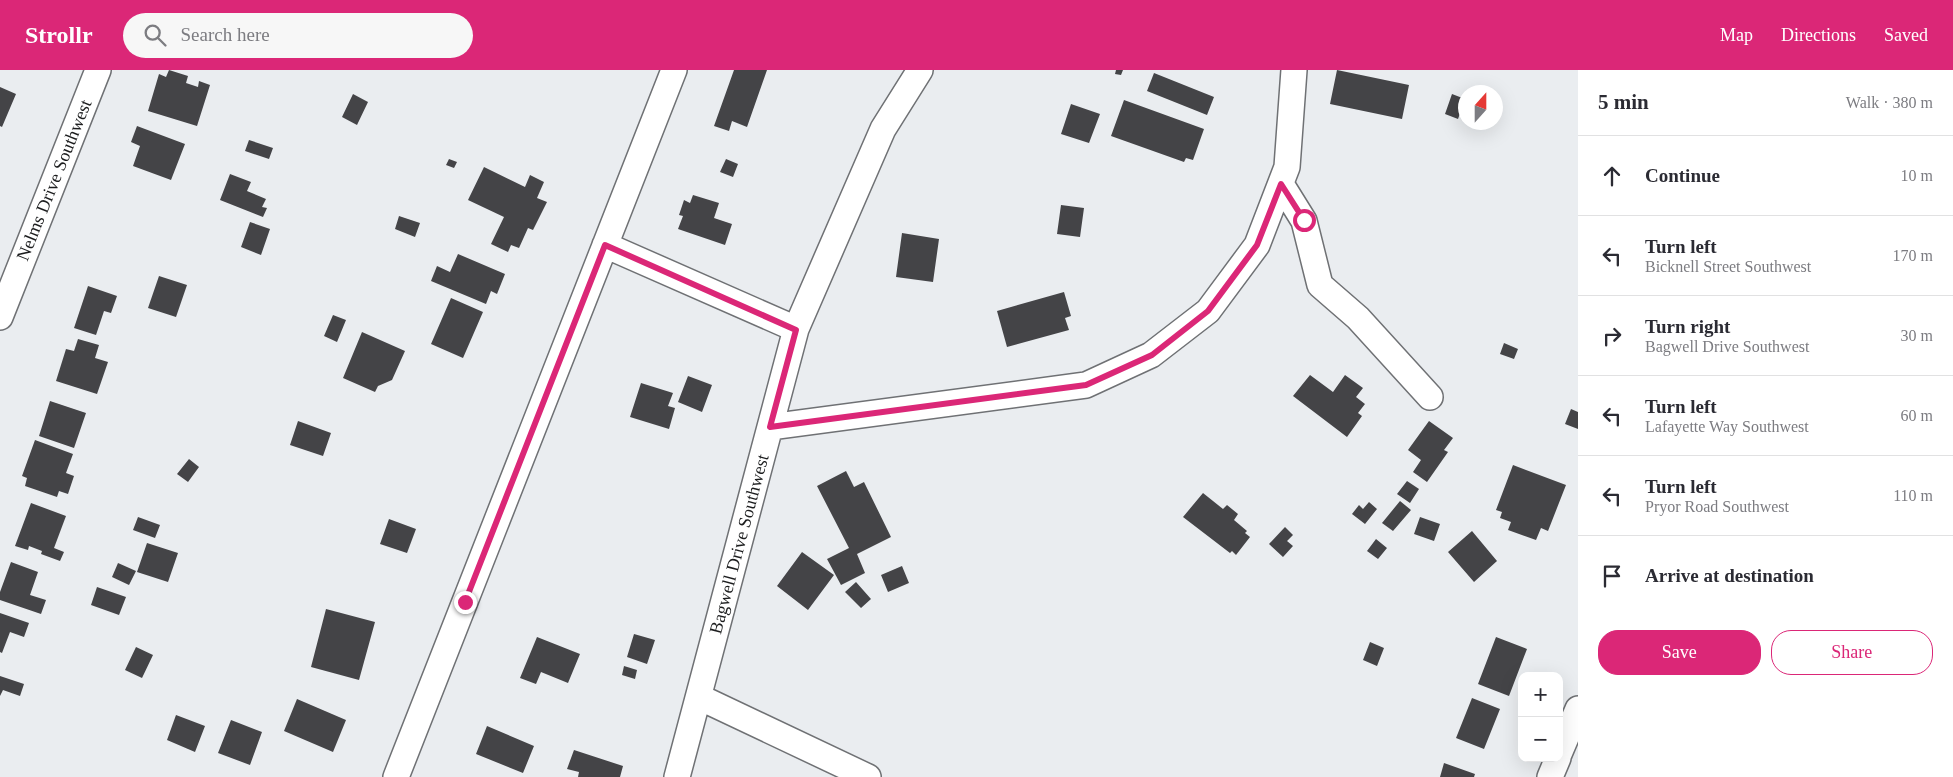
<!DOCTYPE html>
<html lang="en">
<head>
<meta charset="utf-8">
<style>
  :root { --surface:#fff; --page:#f7f7f7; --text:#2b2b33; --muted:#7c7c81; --line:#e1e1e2; --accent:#db2777 }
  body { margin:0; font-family:"Times New Roman",serif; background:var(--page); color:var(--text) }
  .controls { position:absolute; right:15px; bottom:15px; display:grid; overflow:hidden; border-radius:10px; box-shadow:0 5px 20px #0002 }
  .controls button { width:45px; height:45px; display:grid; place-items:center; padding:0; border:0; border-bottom:1px solid var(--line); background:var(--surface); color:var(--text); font:25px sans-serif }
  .compass { position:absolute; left:1458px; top:15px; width:45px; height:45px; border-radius:50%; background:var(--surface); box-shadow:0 5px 20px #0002; rotate:21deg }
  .stop { position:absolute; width:15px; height:15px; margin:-11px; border:4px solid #db2777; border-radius:50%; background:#fff }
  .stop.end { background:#db2777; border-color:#fff; box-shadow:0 1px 5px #0008 }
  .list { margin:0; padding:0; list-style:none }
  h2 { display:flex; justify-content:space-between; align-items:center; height:65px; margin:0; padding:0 20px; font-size:21px }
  h2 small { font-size:16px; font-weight:400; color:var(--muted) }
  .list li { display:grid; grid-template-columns:32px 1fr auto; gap:15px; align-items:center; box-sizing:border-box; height:80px; padding:0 20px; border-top:1px solid var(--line) }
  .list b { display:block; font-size:19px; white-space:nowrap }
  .list p { margin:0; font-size:16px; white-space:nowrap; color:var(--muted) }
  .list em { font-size:16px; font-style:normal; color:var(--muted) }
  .actions { display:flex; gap:10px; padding:15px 20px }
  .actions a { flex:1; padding:11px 0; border:1px solid var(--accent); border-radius:20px; text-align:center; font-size:18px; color:var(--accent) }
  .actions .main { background:var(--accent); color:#fff }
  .icon { flex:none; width:28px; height:28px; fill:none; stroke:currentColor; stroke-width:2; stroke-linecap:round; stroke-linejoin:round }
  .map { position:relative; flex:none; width:1578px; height:707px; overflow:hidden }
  header { display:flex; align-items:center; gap:30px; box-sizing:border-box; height:70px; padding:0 25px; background:var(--accent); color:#fff }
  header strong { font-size:24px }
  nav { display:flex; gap:28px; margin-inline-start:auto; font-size:18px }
  .search { width:350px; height:45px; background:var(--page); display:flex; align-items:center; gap:12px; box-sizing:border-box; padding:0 18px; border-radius:28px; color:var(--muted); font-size:19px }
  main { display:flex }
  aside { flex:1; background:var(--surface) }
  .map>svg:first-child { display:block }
</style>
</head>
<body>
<header>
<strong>Strollr</strong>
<div class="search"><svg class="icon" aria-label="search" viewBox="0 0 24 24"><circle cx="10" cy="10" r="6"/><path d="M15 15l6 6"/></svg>Search here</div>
<nav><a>Map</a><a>Directions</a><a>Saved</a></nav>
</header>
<main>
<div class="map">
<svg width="1578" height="707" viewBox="0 0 1578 707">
  <rect width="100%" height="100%" fill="#eaedf0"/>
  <path fill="#444447" d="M169,0L188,6L186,13L198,17L199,11L210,15L197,56L148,41L159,4L166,7Z
    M734,0H767L747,57L732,51L729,61L714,56Z
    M1116,0H1123L1121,5L1115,4Z
    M1337,0L1409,15L1402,49L1330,34Z
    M1154,3L1214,27L1207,45L1147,21Z
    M0,17L16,24L2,57L0,56Z
    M353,24L368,32L357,55L342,47Z
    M1452,24L1465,29L1458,49L1445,44Z
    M1124,30L1204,59L1193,90L1186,88L1184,92L1111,66Z
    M1071,34L1100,44L1089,73L1061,64Z
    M137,56L185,74L171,110L133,96L140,76L131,72Z
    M249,70L273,78L269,89L245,81Z
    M449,89L457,92L454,98L446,95Z
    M726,89L738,94L733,107L720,102Z
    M484,97L525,117L530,105L544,112L537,128L547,132L533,160L528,158L519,178L511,175L508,182L491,174L504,147L468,130Z
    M230,104L251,112L247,121L266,129L262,137L267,138L263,147L220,130Z
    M693,125L719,133L714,148L732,154L725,175L678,159L683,146L679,145L684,130L690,133Z
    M1061,135L1084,138L1080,167L1057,164Z
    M399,146L420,153L415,167L395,159Z
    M250,152L270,159L261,185L241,177Z
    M902,163L939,169L933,212L896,207Z
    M458,184L505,204L497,224L491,221L486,234L431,211L437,196L450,202Z
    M159,206L187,215L176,247L148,238Z
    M88,216L117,226L111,243L104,241L96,265L74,258Z
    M1064,222L1071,246L1065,248L1069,260L1007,277L997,241Z
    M451,228L483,242L463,288L431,274Z
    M333,245L346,250L337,272L324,266Z
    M362,262L405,281L392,310L378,316L375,322L343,308Z
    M78,269L99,275L95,288L108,292L97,324L56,311L66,279L74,281Z
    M1504,273L1518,279L1514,289L1500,284Z
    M1310,305L1333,322L1345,305L1363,318L1356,327L1365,334L1358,343L1362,346L1347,367L1293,326Z
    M688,306L712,315L702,342L678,332Z
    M641,313L673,323L668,336L675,338L669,359L630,347Z
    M50,331L86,343L74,378L39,366Z
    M1571,339L1578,342V359L1565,354Z
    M298,351L331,363L323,386L290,375Z
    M1429,351L1453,368L1444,380L1448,382L1427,412L1413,402L1421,390L1408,380Z
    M35,370L73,384L66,403L74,406L68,424L59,421L57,427L25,416L27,408L22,406Z
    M189,389L199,397L188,412L177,404Z
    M1513,395L1566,415L1548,461L1541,458L1536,470L1508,460L1511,452L1500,448L1502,442L1496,440Z
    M846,401L854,417L864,412L891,467L857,484L865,503L841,515L827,489L849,478L817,416Z
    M1407,411L1419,419L1410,433L1397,424Z
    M1203,423L1223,439L1227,435L1238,444L1234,450L1247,461L1245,463L1250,467L1236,485L1232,481L1230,483L1183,447Z
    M1400,431L1411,440L1393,461L1382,453Z
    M1369,432L1377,439L1365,454L1352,444L1359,435L1363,439Z
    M31,433L66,446L54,478L64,482L60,491L41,484L42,481L29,476L28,480L15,476Z
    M138,447L160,455L155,468L133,460Z
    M1420,447L1440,454L1434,471L1414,464Z
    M389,449L416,459L407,483L380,474Z
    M1285,457L1293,465L1287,471L1293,476L1283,487L1269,474Z
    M1472,461L1497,491L1474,512L1448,482Z
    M1376,469L1387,478L1378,489L1367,481Z
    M147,473L178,483L168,512L137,502Z
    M802,482L834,505L808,540L777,516Z
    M11,492L38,502L30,525L46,530L41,544L0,530V522Z
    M118,493L136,501L129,515L112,507Z
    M902,496L909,513L888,522L881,505Z
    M856,512L871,529L861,538L845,522Z
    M97,517L126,527L119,545L91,535Z
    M326,539L375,552L359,610L311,597Z
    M0,543L29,553L24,567L10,562L2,583L0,582Z
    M634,564L655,570L647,594L627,587Z
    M537,567L580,584L568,613L541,602L536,614L520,608Z
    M1496,567L1527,579L1509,626L1478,614Z
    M1370,572L1384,578L1377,596L1363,590Z
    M136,577L153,585L142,608L125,600Z
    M624,596L637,600L635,609L622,605Z
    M0,606L24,614L20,626L3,620L0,626Z
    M1472,628L1500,639L1484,679L1456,668Z
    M297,629L346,650L333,682L284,661Z
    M176,645L205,656L195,682L167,670Z
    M231,650L262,662L250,695L218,683Z
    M487,656L534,676L523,703L476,684Z
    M574,680L623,696L620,707H578L579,702L567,699Z
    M1444,693L1475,704L1474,707H1440Z"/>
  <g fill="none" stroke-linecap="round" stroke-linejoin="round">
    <g stroke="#6f7174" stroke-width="28">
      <path id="minor" d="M1281,114L1304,151L1320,215L1358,248L1430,327
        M605,175L796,259
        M0,247L98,0
        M770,357L1086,315L1151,285L1208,241L1257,175L1287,97L1294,0
        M699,627L868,707
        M1559,684L1578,639
        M396,707L674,0
        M677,707L796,259L883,59L920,0
        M1550,707L1558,688"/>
    </g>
    <use href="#minor" stroke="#fff" stroke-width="25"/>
  </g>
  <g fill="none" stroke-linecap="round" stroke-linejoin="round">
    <path stroke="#db2777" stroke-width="6" d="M465,532L605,175L796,260L770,357L1086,315L1152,285L1208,241L1257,175L1281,114L1304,150"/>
  </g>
  <g text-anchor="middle" stroke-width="5" stroke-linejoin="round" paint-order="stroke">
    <g font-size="18" fill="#1c1d1e" stroke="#fff">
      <text transform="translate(54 110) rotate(-68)" y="6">Nelms Drive Southwest</text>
      <text transform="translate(739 474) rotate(-75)" y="6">Bagwell Drive Southwest</text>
    </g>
  </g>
</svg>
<div class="controls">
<button>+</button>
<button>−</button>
</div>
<svg class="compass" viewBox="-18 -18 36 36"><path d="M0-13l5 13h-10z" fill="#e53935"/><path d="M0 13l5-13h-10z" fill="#7c7c81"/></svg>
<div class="stop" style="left:1304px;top:150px"></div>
<div class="stop end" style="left:465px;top:532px"></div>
</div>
<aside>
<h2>5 min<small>Walk · 380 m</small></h2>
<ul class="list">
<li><svg class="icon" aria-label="ahead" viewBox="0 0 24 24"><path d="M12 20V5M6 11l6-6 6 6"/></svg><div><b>Continue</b></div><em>10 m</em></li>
<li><svg class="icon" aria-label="left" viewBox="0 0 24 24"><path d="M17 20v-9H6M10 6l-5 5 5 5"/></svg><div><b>Turn left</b><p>Bicknell Street Southwest</p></div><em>170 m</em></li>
<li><svg class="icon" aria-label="right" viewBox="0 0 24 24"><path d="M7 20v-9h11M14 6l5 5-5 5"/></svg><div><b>Turn right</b><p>Bagwell Drive Southwest</p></div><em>30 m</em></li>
<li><svg class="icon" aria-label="left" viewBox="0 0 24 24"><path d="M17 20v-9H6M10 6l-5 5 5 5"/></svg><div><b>Turn left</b><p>Lafayette Way Southwest</p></div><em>60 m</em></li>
<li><svg class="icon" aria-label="left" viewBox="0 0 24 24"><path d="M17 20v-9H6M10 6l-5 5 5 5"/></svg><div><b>Turn left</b><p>Pryor Road Southwest</p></div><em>110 m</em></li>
<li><svg class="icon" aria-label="arrive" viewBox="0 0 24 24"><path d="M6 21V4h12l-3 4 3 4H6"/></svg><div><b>Arrive at destination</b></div></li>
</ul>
<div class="actions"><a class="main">Save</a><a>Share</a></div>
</aside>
</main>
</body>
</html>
